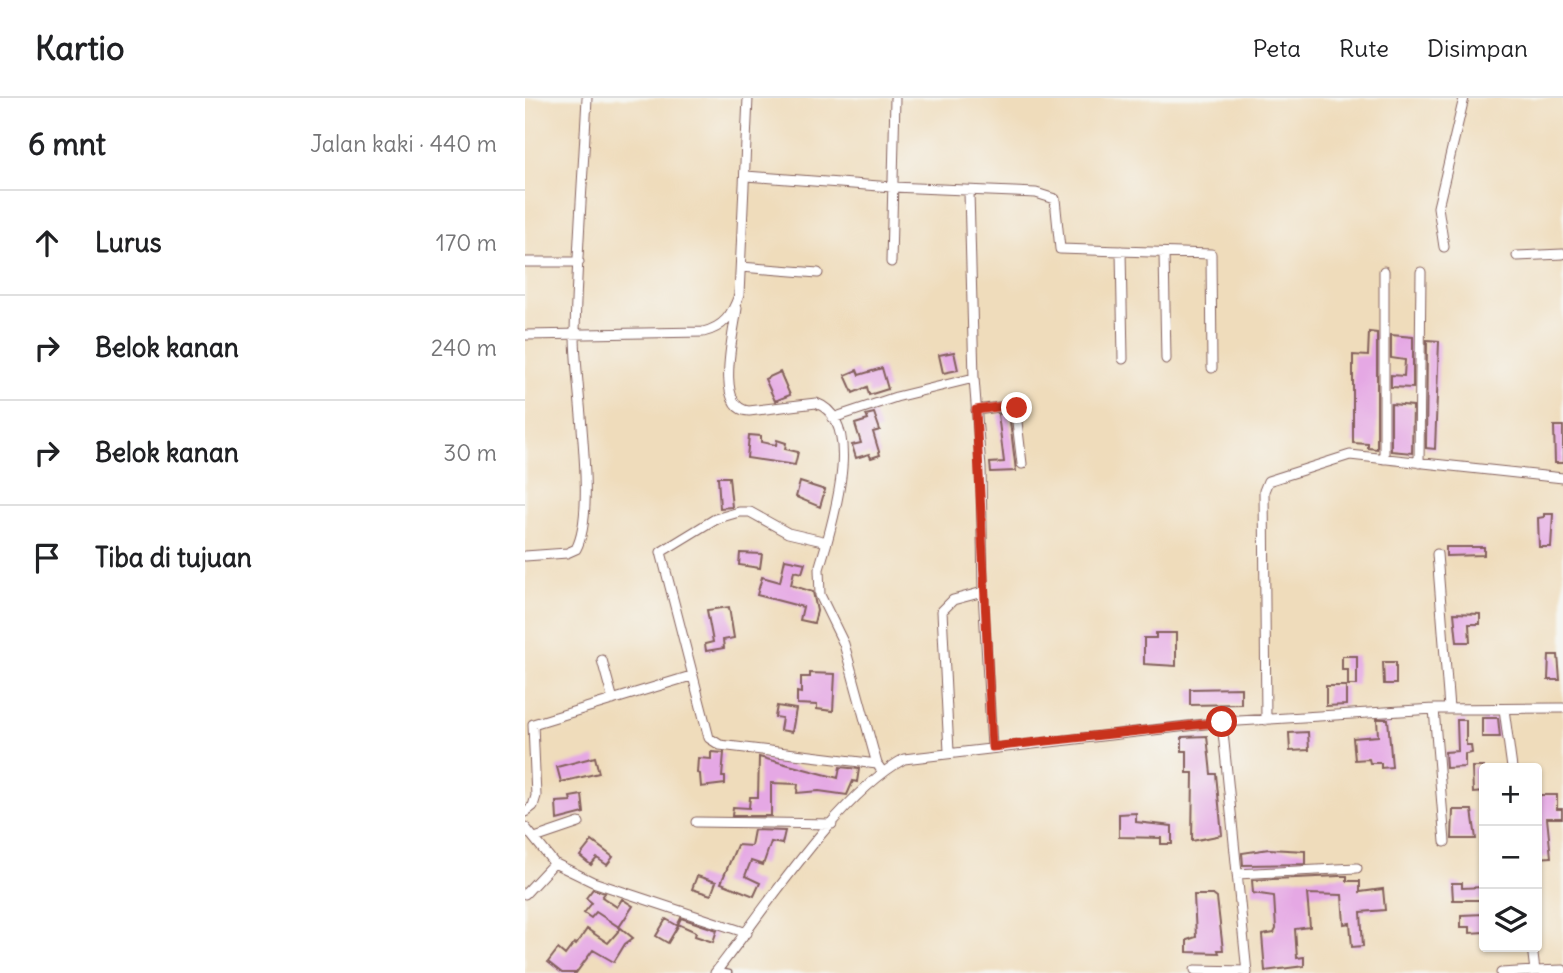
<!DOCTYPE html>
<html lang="id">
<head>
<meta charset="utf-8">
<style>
  :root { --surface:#fff; --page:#f2f2f2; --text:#202124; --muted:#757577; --line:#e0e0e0 }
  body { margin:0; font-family:Delius,sans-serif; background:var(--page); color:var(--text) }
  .controls { position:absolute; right:21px; bottom:21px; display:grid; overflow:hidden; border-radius:7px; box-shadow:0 2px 5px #0004 }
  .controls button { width:63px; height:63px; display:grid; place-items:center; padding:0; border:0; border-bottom:2px solid var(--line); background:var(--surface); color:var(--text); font:35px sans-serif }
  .stop { position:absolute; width:21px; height:21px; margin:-16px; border:5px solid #c8321e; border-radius:50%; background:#fff }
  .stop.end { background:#c8321e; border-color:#fff; box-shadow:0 2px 7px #0008 }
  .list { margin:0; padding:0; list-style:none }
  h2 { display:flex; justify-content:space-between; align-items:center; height:91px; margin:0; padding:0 28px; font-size:30px }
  h2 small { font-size:23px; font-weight:400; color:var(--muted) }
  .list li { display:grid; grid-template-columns:46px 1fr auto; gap:21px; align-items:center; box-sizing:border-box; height:105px; padding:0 28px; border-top:2px solid var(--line) }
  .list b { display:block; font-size:26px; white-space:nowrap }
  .list em { font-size:23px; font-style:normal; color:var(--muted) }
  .icon { flex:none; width:38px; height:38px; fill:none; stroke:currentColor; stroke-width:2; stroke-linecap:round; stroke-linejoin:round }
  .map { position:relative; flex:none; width:1038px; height:875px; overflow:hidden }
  header { display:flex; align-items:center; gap:42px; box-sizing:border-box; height:98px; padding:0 35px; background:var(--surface); border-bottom:2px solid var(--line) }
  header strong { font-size:33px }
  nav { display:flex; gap:38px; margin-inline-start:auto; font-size:24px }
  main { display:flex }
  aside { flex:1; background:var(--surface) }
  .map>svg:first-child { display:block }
</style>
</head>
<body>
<header>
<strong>Kartio</strong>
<nav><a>Peta</a><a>Rute</a><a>Disimpan</a></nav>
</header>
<main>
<aside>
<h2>6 mnt<small>Jalan kaki · 440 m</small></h2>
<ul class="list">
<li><svg class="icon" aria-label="ahead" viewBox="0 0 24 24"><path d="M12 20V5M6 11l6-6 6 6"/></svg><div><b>Lurus</b></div><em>170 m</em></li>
<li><svg class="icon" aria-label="right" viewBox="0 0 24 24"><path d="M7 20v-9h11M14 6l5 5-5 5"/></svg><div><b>Belok kanan</b></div><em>240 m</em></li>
<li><svg class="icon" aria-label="right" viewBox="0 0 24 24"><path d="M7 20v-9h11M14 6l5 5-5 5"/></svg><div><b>Belok kanan</b></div><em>30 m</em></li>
<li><svg class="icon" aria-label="arrive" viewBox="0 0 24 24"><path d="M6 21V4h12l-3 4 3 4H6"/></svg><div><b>Tiba di tujuan</b></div></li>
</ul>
</aside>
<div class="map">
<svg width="1038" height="875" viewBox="0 0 1038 875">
  <rect width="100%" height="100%" fill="#f6f6f2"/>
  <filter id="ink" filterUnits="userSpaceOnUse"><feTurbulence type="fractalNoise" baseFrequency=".0143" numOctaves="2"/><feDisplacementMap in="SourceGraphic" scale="14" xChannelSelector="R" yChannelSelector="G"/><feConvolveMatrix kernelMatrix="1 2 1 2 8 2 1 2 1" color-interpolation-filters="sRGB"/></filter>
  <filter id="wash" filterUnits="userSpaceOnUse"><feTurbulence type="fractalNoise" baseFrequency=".00686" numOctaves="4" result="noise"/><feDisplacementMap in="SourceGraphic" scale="28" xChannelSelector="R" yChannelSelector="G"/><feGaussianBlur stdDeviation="1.57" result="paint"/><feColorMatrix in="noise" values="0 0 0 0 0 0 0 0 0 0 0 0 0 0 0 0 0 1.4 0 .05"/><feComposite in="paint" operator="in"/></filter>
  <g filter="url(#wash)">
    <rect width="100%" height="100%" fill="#efdcbb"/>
    <g id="blocks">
      <path fill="#e5a8e4" d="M844,234L852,235V351L843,350V346L828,345V257L843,258Z
        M866,237L888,239V290L866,289V277L879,278L880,262L866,260Z
        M902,242L914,243L910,351L901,350Z
        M429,254L433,272L418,275L414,257Z
        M357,270L363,291L344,297L342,289L328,295L320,277L332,272L334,277Z
        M255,274L265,297L250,303L240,281Z
        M866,306L888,308L887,355L866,353Z
        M349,315L355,332L348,334L355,357L346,360L344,356L331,360L327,347L336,345L330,326L343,322L341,317Z
        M484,315L491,373L466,374L465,365L479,364L473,316Z
        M1029,328H1038V365H1030Z
        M224,337L236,338V344L251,347L252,342L261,345L260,351L273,354L270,367L222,360Z
        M193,379H204L207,409L195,410Z
        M275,384L300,392L295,409L271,399Z
        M1019,416H1028L1026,449H1014L1013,420L1019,419Z
        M921,449H959V457L921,458Z
        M215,455L237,456L235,470L214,467Z
        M260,461L280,465L277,475L269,473L266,487L288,494L292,513L289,525L275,522L278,509L232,497L237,479L255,484Z
        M204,509L209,540L198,542L199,550L181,553L180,546L188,544L182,512Z
        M929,515L955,516V526H944L945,544H932Z
        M631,535H651V568L619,566V540H631Z
        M1024,557H1033L1035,582H1023Z
        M817,558H832V587H823V572H817Z
        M858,564H871V586H859Z
        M285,575L310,576L308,613L292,611V607L272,606V594L276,595V579H285Z
        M801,588H821V607L801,608Z
        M716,590V606L665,607V591Z
        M252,608L271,611L267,634L255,632L257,620L250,619Z
        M957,620H973L975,639H957Z
        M852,621H863L867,669L856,670V665H845L844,661L830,662L828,640L853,638Z
        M932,622H941V647H946L947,655L940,656V669L921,670L920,654L933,653Z
        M783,634L784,652L765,653L764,635Z
        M682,638L686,676H691L697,737L667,743L668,675H662V653H657V639Z
        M186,654L199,655L197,679H200V686L176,689L175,676L172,675L173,660L186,661Z
        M70,659L74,675L36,684L32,669Z
        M234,659L313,680L315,669L334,671L332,684L328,683L322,697L294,693L272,695L273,686L246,685V718H207L208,709L224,710L225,699H233Z
        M947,669H959V694L948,695Z
        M57,697L59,715L32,722L31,704L46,703L45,699Z
        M1016,697H1032V711H1037V720H1022L1026,759L1012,760V700Z
        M928,712H947L951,741H927Z
        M611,715V724L647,728V746H636V740L594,739V716Z
        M229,732L260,733L257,746L246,744L238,767L226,763L220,778L235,785L229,798L196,785L212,747L226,748Z
        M67,743L88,759L82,767L72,760L66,767L55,758Z
        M744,751L780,753V766L718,767L717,755Z
        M172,778L191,784L186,797L167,791Z
        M814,778H822V783H835V794L858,791L860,812L836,814L838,848L827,849L825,825L819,826L817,797L782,796L785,829L770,831L772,860L779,859V868L740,873L737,837L749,835L751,831L749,798L728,795L727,782Z
        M927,785H937V790L959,789V802H928Z
        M68,791L80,795L77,799L92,809L97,801L108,808L94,829L71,814L66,820L59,815L67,805L61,800Z
        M669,797H688L692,800L698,852H693L694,855L662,854V842L671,839Z
        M959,816V834L945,835V829H936V817Z
        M156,820L192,832L188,844L170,838L171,834L153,826Z
        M141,821L153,828L143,845L131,838Z
        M96,830L108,840L100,846L89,864L68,852L51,875H37L23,864L33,851L40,857L49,845L51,847L62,831L83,845Z"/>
    </g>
  </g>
  <g filter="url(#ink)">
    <use href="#blocks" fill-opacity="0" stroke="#84615d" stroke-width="2"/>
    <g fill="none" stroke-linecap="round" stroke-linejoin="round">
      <g stroke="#84615d" stroke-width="7">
        <path id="service" d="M193,873L204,875"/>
      </g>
      <g stroke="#84615d" stroke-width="11">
        <path id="minor" d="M221,78L367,89L511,95L530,101L535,151L686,156L687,270
          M444,94L449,280L456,370L458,494L467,649
          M919,149L913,109L939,0
          M596,153L598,261
          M639,155L641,261
          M992,158L1038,156
          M0,164H54
          M366,164L370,0
          M216,169L293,175
          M859,173V361
          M212,210C209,234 189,311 224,313L291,305C337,322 311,410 302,444
          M0,237L178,234C199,229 207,217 214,197L223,0
          M451,312L490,307L497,366
          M308,320L371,299L449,280
          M894,365L896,174
          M912,456L924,610
          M0,458L42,455L51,451C73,411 49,284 50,234C52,156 58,78 62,0
          M77,562L88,602
          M909,611L920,744
          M979,611L987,670
          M741,622L739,393L743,383L825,357L1038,380
          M697,624L722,875
          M424,654L417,513L428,502L458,494
          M352,666L319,546L295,497L294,471L302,444L263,435L225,414H214L190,421L136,454L184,640L195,647L352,666L357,673
          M0,714L8,708L11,698L8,626L166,578
          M171,724L307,726
          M0,729L29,765L68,784L222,835
          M10,740L54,725
          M712,776L832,770
          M0,796L29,765
          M670,872L722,873
          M1010,873L1038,872
          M190,875C239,813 312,698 379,661L697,624L909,611L1038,610
          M976,875L1010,873L1007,849"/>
      </g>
      <use href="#service" stroke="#fff" stroke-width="4.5"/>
      <use href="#minor" stroke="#fff" stroke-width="9"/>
    </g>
  </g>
  <g fill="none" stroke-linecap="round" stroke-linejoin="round" filter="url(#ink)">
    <path stroke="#c8321e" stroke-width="9" d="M492,310L487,307L451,312L467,649L697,624"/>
  </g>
</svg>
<div class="controls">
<button>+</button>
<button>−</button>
<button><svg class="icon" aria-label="layers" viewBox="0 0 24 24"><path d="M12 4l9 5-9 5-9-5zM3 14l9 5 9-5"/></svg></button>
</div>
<div class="stop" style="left:697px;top:624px"></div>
<div class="stop end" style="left:492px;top:310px"></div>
</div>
</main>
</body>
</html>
